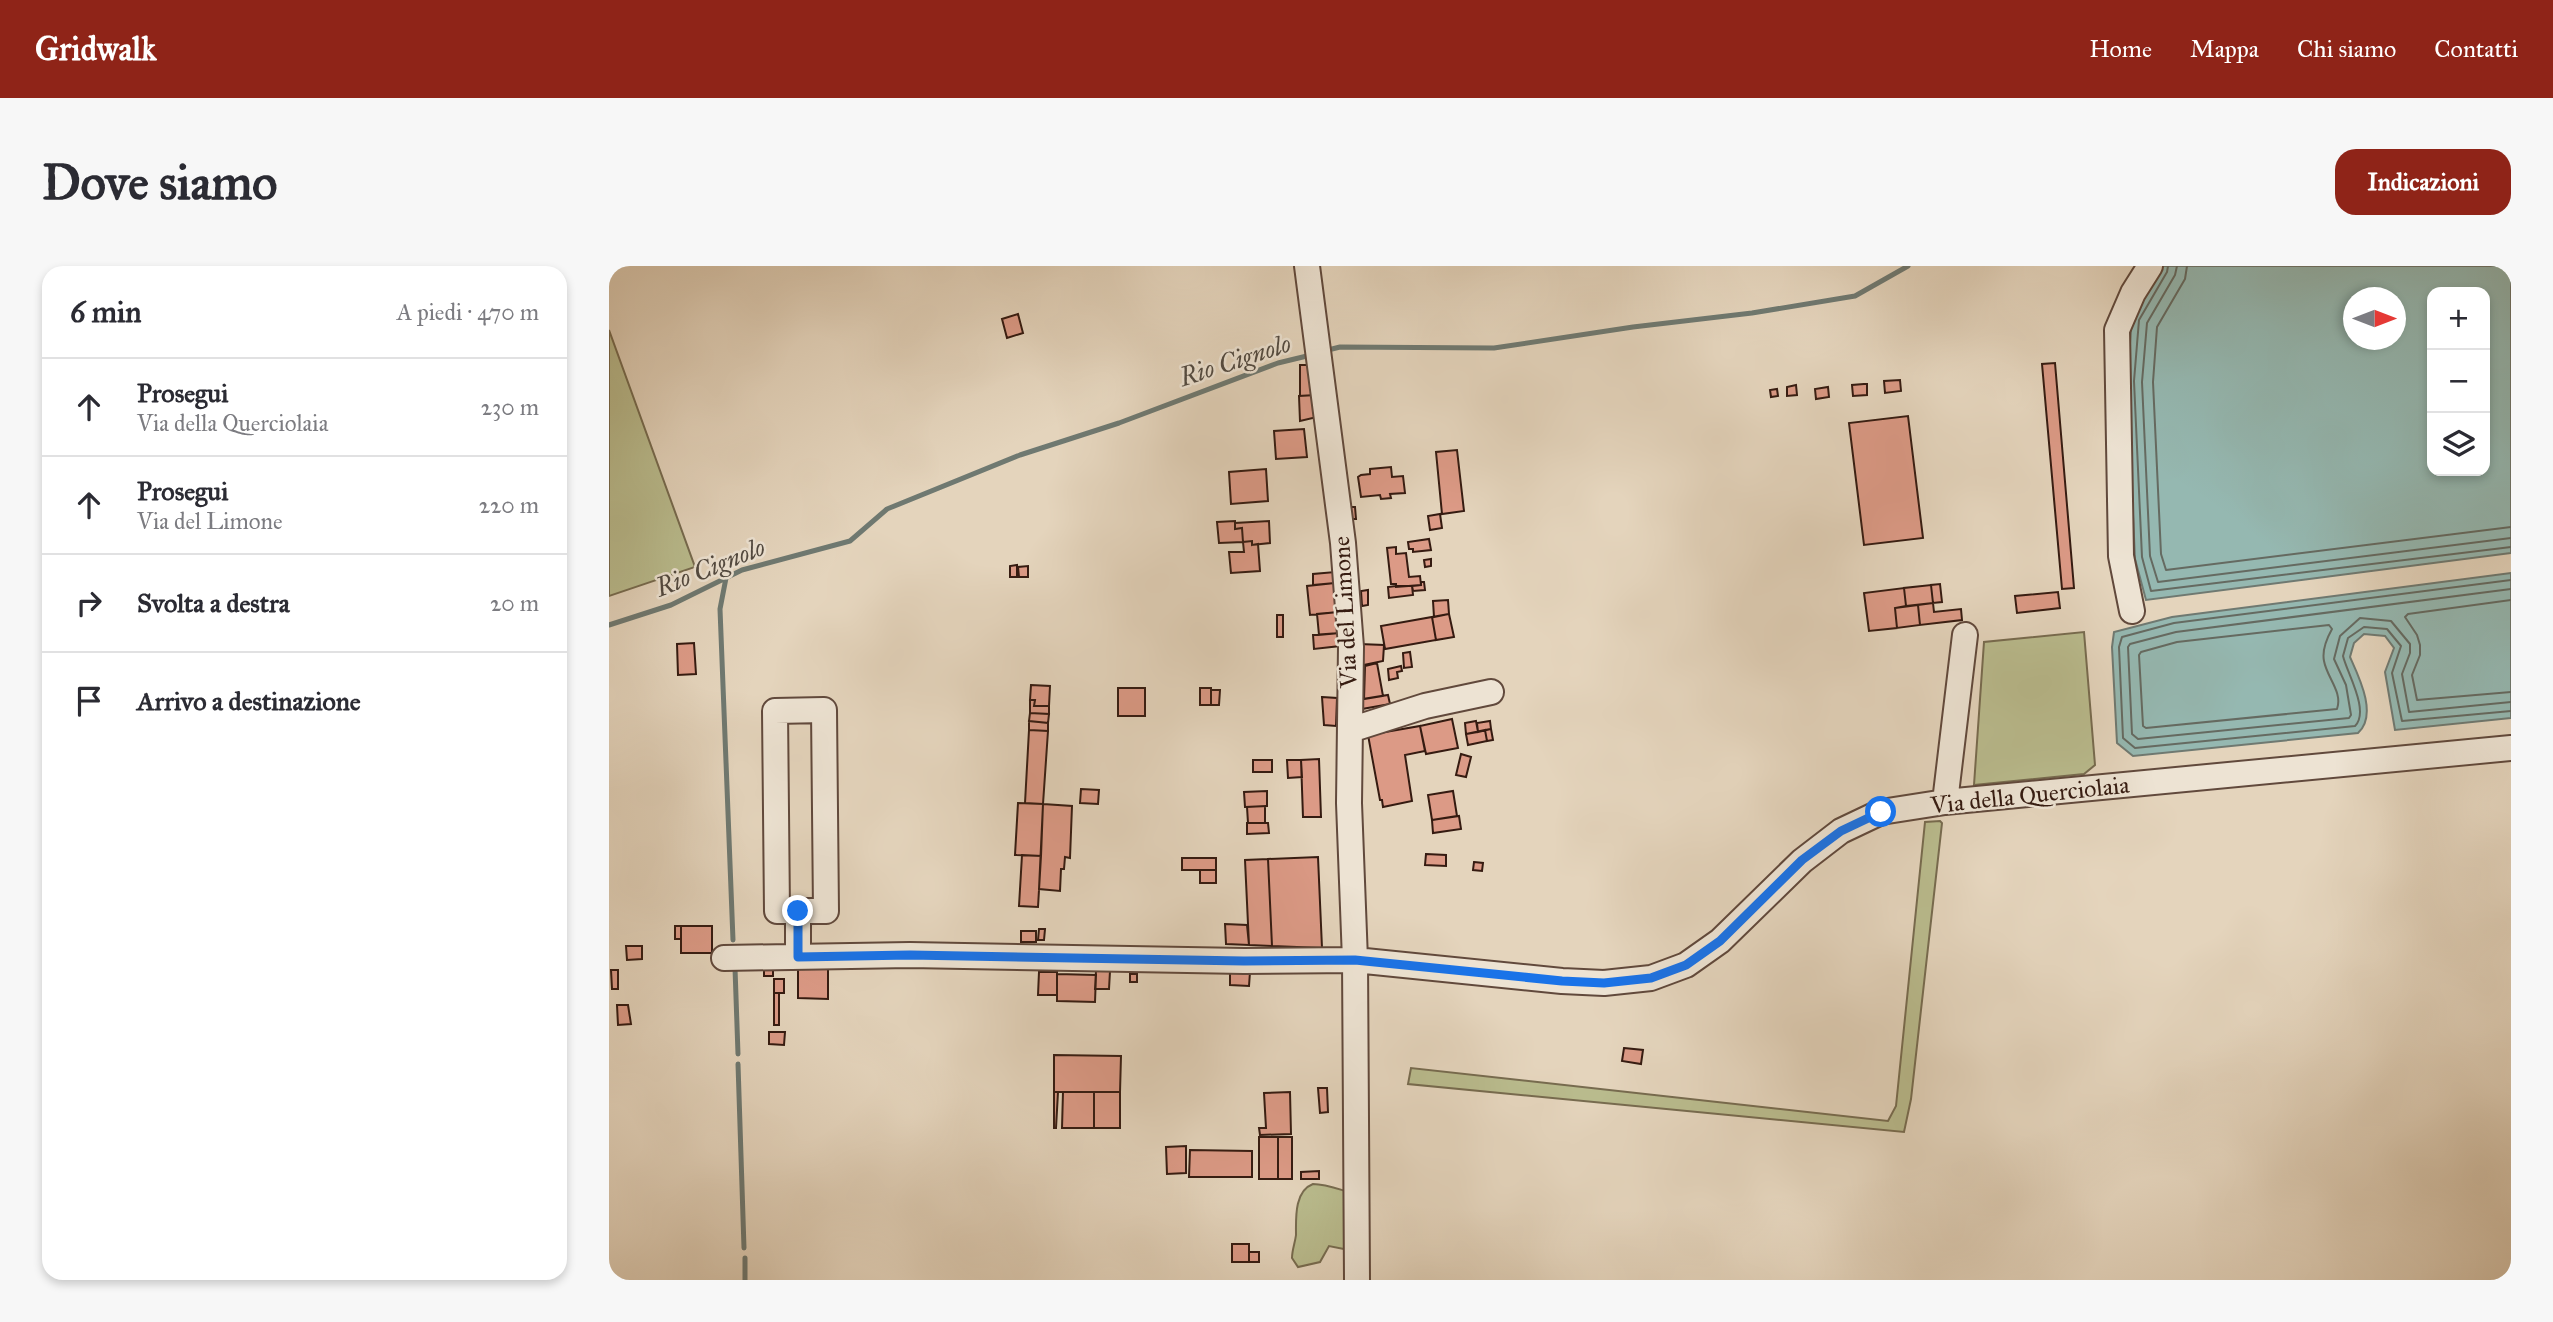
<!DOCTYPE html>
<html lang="it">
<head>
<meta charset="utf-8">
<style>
  :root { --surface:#fff; --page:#f7f7f7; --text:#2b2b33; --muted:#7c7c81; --line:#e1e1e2; --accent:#8f2418 }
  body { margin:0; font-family:"IM FELL Great Primer",serif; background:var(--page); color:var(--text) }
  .controls { position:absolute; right:21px; top:21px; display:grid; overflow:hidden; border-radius:14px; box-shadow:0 4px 10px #0003 }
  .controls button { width:63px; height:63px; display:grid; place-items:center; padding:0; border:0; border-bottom:2px solid var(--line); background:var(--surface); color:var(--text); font:35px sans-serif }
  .compass { position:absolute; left:1734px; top:21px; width:63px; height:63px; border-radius:50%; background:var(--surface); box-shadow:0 4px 10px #0003; rotate:90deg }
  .stop { position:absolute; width:21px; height:21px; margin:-16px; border:5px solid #1a73e8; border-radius:50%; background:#fff }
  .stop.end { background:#1a73e8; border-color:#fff; box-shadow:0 2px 7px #0008 }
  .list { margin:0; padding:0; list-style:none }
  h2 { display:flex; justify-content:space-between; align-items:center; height:91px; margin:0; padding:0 28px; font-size:30px }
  h2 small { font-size:23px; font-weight:400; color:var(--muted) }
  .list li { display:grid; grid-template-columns:46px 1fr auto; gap:21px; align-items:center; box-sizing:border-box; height:98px; padding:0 28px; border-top:2px solid var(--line) }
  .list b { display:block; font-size:26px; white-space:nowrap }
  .list p { margin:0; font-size:23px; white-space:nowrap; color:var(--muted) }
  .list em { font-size:23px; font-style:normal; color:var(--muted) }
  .icon { flex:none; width:38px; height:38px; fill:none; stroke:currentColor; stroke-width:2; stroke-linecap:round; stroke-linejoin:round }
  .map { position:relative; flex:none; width:1902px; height:1014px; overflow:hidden; border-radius:21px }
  header { display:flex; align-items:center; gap:42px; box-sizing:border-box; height:98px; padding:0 35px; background:var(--accent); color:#fff }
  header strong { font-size:33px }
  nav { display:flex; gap:38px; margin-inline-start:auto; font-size:24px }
  .intro { display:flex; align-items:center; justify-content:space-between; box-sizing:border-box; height:168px; padding:0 42px }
  h1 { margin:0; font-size:49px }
  .button { padding:18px 32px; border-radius:21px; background:var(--accent); color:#fff; font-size:24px; font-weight:700 }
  main { display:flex; gap:42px; padding:0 42px }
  aside { flex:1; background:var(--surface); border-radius:21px; box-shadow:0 4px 10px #0003 }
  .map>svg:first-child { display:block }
</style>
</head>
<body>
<header>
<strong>Gridwalk</strong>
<nav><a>Home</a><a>Mappa</a><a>Chi siamo</a><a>Contatti</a></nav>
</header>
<div class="intro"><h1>Dove siamo</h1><a class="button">Indicazioni</a></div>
<main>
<aside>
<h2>6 min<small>A piedi · 470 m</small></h2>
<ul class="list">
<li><svg class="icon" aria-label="ahead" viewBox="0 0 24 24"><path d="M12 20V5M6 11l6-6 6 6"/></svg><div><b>Prosegui</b><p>Via della Querciolaia</p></div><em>230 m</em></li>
<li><svg class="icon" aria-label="ahead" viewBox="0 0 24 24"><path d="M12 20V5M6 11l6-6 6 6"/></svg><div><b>Prosegui</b><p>Via del Limone</p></div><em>220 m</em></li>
<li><svg class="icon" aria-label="right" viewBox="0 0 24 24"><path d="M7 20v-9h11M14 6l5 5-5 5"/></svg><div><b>Svolta a destra</b></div><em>20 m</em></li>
<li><svg class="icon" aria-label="arrive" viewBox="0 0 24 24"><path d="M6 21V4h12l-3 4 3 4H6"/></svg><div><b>Arrivo a destinazione</b></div></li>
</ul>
</aside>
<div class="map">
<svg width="1902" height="1014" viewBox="0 0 1902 1014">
  <rect width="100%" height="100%" fill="#e4d4bc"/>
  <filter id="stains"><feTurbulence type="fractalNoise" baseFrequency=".00286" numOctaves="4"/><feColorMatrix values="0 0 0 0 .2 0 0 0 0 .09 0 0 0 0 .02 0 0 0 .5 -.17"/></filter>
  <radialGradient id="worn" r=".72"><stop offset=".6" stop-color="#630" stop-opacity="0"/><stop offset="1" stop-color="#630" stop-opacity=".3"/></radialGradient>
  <path fill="#b9bb8d" stroke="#776b4f" stroke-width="2" d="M0,64L86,301L0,330Z
    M1475,366L1486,499L1475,508L1365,519L1375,376Z
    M1331,555L1333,557L1302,833L1295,866L799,818L802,802L1279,855L1287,840L1316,556Z
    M704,918C717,918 729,923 743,927L740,984L720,980L711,996L689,1001L683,992C683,984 686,977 687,969C687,953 685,925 704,918Z"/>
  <path fill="#95b8b1" stroke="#6f7971" stroke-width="2" fill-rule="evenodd" d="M1554,0H1902V287L1537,334L1526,293L1518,115L1523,52ZM1823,26H1876V205H1823ZM1744,32H1786V74H1744Z
    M1902,307V452L1786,464L1776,406L1785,382L1776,370L1755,368L1745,377L1741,391C1750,411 1769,449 1749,467L1524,490L1508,477L1503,381L1505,366L1563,351Z"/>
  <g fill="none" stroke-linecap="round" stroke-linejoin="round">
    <path stroke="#656a61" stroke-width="2" d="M1559,0L1558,6L1530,54L1525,115L1533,291L1542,325L1902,281
      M1568,0L1566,9L1538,57L1533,116L1541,290L1549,316L1902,272
      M1578,0L1576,13L1548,61L1544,116L1552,288L1557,304L1902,261
      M1902,314L1565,357L1513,371L1510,381L1514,472L1526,482L1746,460C1761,445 1738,407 1734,390L1739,372L1755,361L1778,363L1792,380L1783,407L1793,455L1902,445
      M1902,323L1567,366L1521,378L1519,381L1523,468L1529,473L1740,452L1742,449L1737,419L1725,393L1731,370L1751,352L1782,355L1801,378V387L1793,408L1800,446L1902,436
      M1902,334L1799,348L1796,351L1808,369L1811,379V389L1803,409L1808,434L1902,426
      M1720,359L1723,363C1718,372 1713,385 1715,395C1718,412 1734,426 1728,443L1537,462L1534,460L1530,389L1532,386L1568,376Z"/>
    <path stroke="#6f7971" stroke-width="5" d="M715,85L731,81L885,82L1024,61L1143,47L1246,30L1299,0
      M117,312L111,343L124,674
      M0,359L62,339L133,304L241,275L278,243L411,189L510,157L669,97L702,89
      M126,702L129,788
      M129,798L135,982
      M136,992V1014"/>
  </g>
  <path fill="#dc9a86" stroke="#351b11" stroke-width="2" d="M409,48L414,67L398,72L393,53Z
    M1446,97L1465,322L1453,323L1433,98Z
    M691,99H703L706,129L691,130Z
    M1291,114L1292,125L1276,127L1275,115Z
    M1255,118H1258V129L1244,130L1243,119Z
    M1187,119L1188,129L1178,130V121Z
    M1219,121L1220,131L1207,133L1206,123Z
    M1168,123L1169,130L1162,131L1161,124Z
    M706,129L708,151L691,155L690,130Z
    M1299,150L1314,272L1255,279L1240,157Z
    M695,163L698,191L667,193L665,165Z
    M848,184L855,245L833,248L827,186Z
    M782,201L783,211L794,210L796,227L781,228L782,232L772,233L771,229L752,231L749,211L752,209L761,208V203Z
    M657,203L659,235L622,238L620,206Z
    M741,241H746L747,253H742Z
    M831,248L833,262L821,264L819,250Z
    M626,255V263L633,262L634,276L610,277L608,256Z
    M660,255L661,277L643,279V275L634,276L633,262L626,263V257Z
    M820,273L822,284L804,286V283H800L799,276Z
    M643,275V279L649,278L651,305L622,307L620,286H635L634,276Z
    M787,281V288L797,287L800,311L811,310L812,319L787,321V318H782L778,282Z
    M822,293V300L816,301L815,294Z
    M408,299V311H401V300Z
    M419,300V311H410L409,301Z
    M726,306V317L704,319V308Z
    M812,316H815L816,324L804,325L803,320L812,319Z
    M726,317L728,346L701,349L698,320Z
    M1331,318L1333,336L1324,337L1322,319Z
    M1322,319L1324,337L1297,340L1295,322Z
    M787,320H803L804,329L780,332L779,321Z
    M1295,322L1297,340L1286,342L1288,362L1260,365L1255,327Z
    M759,324V339L753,340L752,325Z
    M1449,326L1451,342L1408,347L1406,330Z
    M839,334L840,348L825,351L824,335Z
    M1324,337L1325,346L1352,343L1353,354L1311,359L1309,339Z
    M1309,339L1311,359L1288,362L1286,342Z
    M728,346L730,367L710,369L708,348Z
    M840,348L845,371L827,374L823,351Z
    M668,349H674V371H668Z
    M823,351L827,374L776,383L772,360Z
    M730,367L731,380L705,383L704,369Z
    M85,377L87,408L69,409L68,378Z
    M750,378L775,379L774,395L750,400Z
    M801,386L803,401L795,402L794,387Z
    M768,397L774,430L755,433L756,400Z
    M792,400L793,405L788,406L789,412L780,414L779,403Z
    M422,419L441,420L440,440H425L426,434H421Z
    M509,422H536V450H509Z
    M591,422H602V439H591Z
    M602,424H611L610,439H602Z
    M779,429L781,438L753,443V433Z
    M713,431L728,432L727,460L715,459Z
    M421,434H426L425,440H440V448L421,447Z
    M421,447L440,448L439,457L420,455Z
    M843,453L849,482L817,488L811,460Z
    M420,455L439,457V465L420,464Z
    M867,455L869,466L857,468L856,457Z
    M881,455L882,463L869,466L868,457Z
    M811,460L816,485L796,489L803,535L774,541L773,534H771L759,469Z
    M882,463L884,474L878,475L876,464Z
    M420,464L439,465L434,538L416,537Z
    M876,464L878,475L859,479L857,468Z
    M852,488L862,491L857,511L847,509Z
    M710,493L712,551H694L692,494Z
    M644,494H663V506H644Z
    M678,494H692L693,511L679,512Z
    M472,523L490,524L489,538L471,537Z
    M658,525V540L636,541L635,526Z
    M844,525L848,550L823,554L819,529Z
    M409,537L434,538L432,590L406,589Z
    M434,538L463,540L461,592L456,591L455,603H452L451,625L430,623Z
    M656,540V557H639L638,541Z
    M850,550L852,563L824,567L823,554Z
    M638,557H659L660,567L638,568Z
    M817,588L837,589V600L816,599Z
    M413,589L432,590L429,641L410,640Z
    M709,591L713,682L663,680L659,593Z
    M573,592H607V604H573Z
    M659,593L663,680L640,679L636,594Z
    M865,596L874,597L873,605L864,604Z
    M591,604H607V617H591Z
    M616,658L638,659L640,679L617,678Z
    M66,660H72V673H66Z
    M72,660H103V687H72Z
    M430,663H436L435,674H429Z
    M412,665H427V676H412Z
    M17,680H33V693L18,694Z
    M155,701H164V710H155Z
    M189,702L219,703V733L189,732Z
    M2,704H9V723H3Z
    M487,705H501L500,723H486Z
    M621,705L641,706L640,720L621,719Z
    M430,706H448V729H429Z
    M448,708L487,709L486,736L448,735Z
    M521,708H528V716H521Z
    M165,713H175V727H165Z
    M165,727H170V759H165Z
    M8,739H19L22,758L9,759Z
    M160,766H176L175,779L160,778Z
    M1015,782L1034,784L1032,798L1013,795Z
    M445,789L512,790L511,826H445Z
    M709,822H718L719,846L711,847Z
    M445,826H449L447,862H445Z
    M454,826H485V862H453Z
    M485,826H511V862H485Z
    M681,826L682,868L651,869L650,862H657L655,827Z
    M650,871H669V913H650Z
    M669,871H683V913H669Z
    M577,880V907L558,908L557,881Z
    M581,884L643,885V911H580Z
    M710,905V913H692V906Z
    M623,978H640V996H623Z
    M640,986H650V996H640Z"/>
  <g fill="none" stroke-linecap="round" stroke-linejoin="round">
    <g stroke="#61493c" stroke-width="28">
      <path id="minor" d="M698,0L734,277L742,381L740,537L746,694L748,1014
        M1523,345L1512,290L1508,64L1524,27L1541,0
        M741,464L816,440L882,426
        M1336,536L1356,369
        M189,645H168L166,445L215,444L217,645H189V691
        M115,692L301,689L635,695L746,694L953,715L995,717L1042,712L1077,699L1111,675L1193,595L1232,565L1272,546L1336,536L1902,482"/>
    </g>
    <use href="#minor" stroke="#ede3d3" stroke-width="24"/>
  </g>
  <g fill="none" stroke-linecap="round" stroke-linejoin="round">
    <path stroke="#1a73e8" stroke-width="9" d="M189,645V691L301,689L635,695L746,694L953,715L995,717L1042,712L1077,699L1111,675L1193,594L1232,565L1272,546"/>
  </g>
  <g text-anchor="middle" stroke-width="5" stroke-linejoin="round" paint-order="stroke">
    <g font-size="24" fill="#351b11" stroke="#ede3d3">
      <text transform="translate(736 346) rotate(-93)" y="8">Via del Limone</text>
      <text transform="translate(1421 529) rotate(-6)" y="8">Via della Querciolaia</text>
    </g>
    <g font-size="26" font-style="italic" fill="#524a41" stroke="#ede3d3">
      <text transform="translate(626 94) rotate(-18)" y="9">Rio Cignolo</text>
      <text transform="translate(101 301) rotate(-22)" y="9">Rio Cignolo</text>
    </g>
  </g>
  <rect width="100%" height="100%" filter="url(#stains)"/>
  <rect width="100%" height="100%" fill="url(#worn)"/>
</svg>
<div class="controls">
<button>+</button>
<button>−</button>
<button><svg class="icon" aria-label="layers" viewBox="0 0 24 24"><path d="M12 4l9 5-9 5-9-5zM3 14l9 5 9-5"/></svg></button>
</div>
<svg class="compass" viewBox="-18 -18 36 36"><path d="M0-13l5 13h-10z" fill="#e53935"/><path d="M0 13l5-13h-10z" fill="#7c7c81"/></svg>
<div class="stop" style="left:1272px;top:546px"></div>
<div class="stop end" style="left:189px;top:645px"></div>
</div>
</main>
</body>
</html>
